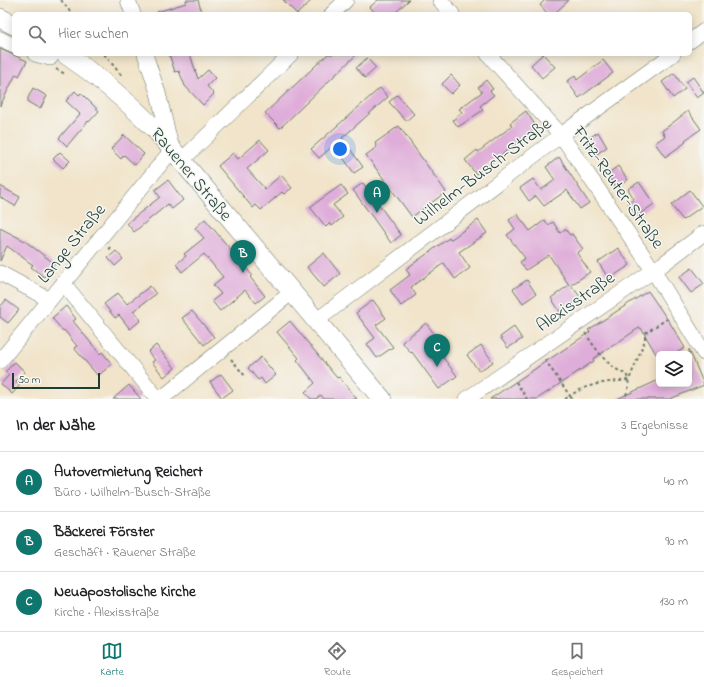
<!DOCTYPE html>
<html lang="de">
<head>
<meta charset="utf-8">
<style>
  :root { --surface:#fff; --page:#f6f6f6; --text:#202124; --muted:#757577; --line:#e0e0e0; --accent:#0f766e }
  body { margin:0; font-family:"Indie Flower",sans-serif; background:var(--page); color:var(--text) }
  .controls { position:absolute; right:12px; bottom:12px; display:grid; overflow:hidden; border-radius:6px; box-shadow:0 2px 10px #0003 }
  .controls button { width:36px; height:36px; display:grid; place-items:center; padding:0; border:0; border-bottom:1px solid var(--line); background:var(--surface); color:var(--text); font:20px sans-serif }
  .scale { position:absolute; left:12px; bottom:10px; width:88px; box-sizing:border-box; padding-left:4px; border:2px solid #1f3d34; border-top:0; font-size:11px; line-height:14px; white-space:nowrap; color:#1f3d34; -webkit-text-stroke:3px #f6f6f2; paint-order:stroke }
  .you { position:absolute; left:340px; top:149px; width:14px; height:14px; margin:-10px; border:3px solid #fff; border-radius:50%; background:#1a73e8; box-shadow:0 0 0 6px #1a73e833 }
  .badge { display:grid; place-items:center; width:26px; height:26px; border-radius:50%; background:var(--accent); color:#fff; font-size:13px; font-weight:700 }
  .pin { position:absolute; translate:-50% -33px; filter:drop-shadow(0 1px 2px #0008) }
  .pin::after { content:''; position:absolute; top:21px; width:14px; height:12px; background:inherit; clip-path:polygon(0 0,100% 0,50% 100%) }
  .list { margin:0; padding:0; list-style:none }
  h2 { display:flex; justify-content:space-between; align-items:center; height:52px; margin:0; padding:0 16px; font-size:17px }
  h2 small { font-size:13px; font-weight:400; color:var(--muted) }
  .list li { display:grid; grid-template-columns:26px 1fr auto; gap:12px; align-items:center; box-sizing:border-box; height:60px; padding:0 16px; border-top:1px solid var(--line) }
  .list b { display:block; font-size:15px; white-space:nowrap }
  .list p { margin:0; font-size:13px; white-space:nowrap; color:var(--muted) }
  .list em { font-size:13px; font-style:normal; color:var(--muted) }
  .icon { flex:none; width:22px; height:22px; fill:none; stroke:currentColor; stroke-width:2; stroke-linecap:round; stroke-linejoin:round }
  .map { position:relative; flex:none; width:704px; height:399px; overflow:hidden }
  .search { position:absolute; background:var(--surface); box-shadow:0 2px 10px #0003; left:12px; right:12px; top:12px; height:44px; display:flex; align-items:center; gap:10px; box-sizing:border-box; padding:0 14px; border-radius:6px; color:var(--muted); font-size:15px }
  .sheet { height:232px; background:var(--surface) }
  nav { display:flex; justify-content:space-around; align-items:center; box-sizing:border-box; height:56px; border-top:1px solid var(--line); background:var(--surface); font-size:11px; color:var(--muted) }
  nav a { display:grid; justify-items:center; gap:2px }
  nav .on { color:var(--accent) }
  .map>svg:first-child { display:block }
</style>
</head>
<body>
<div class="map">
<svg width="704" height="399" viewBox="0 0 704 399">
  <rect width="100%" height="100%" fill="#f6f6f2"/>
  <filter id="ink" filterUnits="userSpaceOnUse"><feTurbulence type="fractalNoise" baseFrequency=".025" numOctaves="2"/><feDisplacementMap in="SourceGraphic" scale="8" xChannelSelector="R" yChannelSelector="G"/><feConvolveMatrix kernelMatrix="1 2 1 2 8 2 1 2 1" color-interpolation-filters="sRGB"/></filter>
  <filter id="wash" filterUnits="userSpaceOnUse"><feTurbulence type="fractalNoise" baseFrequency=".012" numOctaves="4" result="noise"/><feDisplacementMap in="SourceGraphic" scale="16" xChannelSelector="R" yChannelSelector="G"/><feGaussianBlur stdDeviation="0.9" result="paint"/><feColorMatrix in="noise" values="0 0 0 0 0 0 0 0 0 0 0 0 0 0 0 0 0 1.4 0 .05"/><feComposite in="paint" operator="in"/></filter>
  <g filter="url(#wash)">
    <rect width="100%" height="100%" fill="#f1e4ca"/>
    <g id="blocks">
      <path fill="#dfadd9" d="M186,0H198L201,10L187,14H157V12L186,3Z
        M283,0H312L297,14Z
        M378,0H409L394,14H376L370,7Z
        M545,0H569L554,14H548L540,5Z
        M0,49L27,61L19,76L16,74L0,106Z
        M169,54H190L198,79L208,70L215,78L207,86L214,94L203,105L185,86L179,71L175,72Z
        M328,54H357L280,128L265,113Z
        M543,54L555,67L542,78L531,65Z
        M367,58L376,68L365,78L356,68Z
        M603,60L613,73L579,98L567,81L575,76L577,80Z
        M674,73L685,89L673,98L662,82Z
        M451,75L460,85L451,94L442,84Z
        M693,77L704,93L697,98L686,82Z
        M486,80L493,89L490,91L494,95L480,106L483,110L458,127L453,120L462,112L459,109L482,92L478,87Z
        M33,88L47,96L40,109L28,102V98Z
        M380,88L388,97L342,138L363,167L354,173L334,145L319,158L311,149Z
        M75,91L79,95L81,93L99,111L89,122L88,121L67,146L59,138L80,114L66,101Z
        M397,95L414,114L406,121L389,102Z
        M526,111L537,128L476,174L465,160L477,150L478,152L512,126L510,123Z
        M688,111L701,129L685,140L686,142L665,157L655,143L665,136L662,131Z
        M399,126L446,192L412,217L366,155L377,147L375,143Z
        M598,132L607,147L595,155L586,140Z
        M124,135L144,154L135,165L124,155L121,159L111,149Z
        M260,140L269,150L247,169L265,189L281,175L292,188L284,194L282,192L261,210L256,205L253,208L218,166L233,153L238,159Z
        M60,152L70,161L63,168L53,159Z
        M559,157L589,203L580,209L567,190L544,206L536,196L529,201L520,188L533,179L541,190L555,180L546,167Z
        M618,166L628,180L616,188L607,174Z
        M168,180L183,200L172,209L168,204L134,232L127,223L160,197L155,190Z
        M639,182L654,204L637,216L628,203L634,199L628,189Z
        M363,183L401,235L391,243L353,190Z
        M341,185L348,194L333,205L343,217L332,226L330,223L326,227L310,207Z
        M0,186L20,197L15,206L0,197Z
        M690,190L702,206L683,220L671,205Z
        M517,214L530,231L545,220L548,225L553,222L560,233L565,229L570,235L572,234L583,249L577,253L590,272L571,285L581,298L561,313L551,298L569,285L549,255L526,270L520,262L525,258L507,235L515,229L509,220Z
        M205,219L252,275L250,277L265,296L256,303L245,290L220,311L212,301L221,294L213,285L223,277L204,254L182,272L176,264L186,256L184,254L204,238L195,228Z
        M478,220L487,233L459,252L470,268L455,279L444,263L411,287L416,295L401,306L390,290L410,275L406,269L449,238L450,240Z
        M0,228L25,241L55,264L44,277L31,267L33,265L7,246L0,261Z
        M618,248L630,265L609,279L598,262Z
        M116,251L123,259L115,266L108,258Z
        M324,253L340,274L324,287L307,267Z
        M692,268L704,284L691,293L679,277Z
        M527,280L536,294L523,303L513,289Z
        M150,286L156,294L133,311L141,320L130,329L119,315L115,318L104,304L118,293L127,304Z
        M648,291L670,323L685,348L674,354H656L641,328H639L593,359L594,361L537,399H490L590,332L588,330Z
        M6,300L19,310L8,323L0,317V307Z
        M373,300L386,318L376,325L393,347L377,358L367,344L375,338L356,313Z
        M66,306L76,319L73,321L100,354L102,352L112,364L98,376L74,348L77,346L64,330L63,331L52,318Z
        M192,311L214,337L204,345L182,318Z
        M290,321L337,378L339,377L357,399H324L321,395L316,399H311L305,392L315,383L297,360L299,358L277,332Z
        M426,323L435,335L429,339L457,376L439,389L412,352L411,353L402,342Z
        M514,327L522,339L508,348L500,337Z
        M156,345L175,368L164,377L152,362L155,360L148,352Z
        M481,345L493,362L479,371L467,355Z
        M689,349L704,385L670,399H617L659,380V384H689Z
        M261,357L276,375L265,384L261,378L258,380L248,368Z
        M15,362L25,372L16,381L20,385L12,394L1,384L9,375L5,372Z
        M221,374L233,390L222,398L210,382Z
        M129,385L141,399H113Z"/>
    </g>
  </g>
  <g filter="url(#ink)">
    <use href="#blocks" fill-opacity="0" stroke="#687768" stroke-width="1"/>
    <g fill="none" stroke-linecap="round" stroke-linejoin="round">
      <g stroke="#687768" stroke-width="16">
        <path id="minor" d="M128,0L133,14
          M440,0L452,14
          M332,14L346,0
          M0,39L14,46
          M690,41L704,31
          M35,54L50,58L53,54
          M488,54L561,135L653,270L704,353
          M181,161L291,54
          M0,273L50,300
          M63,283L158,399
          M316,321L561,135L673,54
          M0,361L172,150L158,93L145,54
          M161,399L292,292
          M467,399L663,264L704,233"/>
      </g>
      <g stroke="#687768" stroke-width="20">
        <path id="major" d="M0,18L14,25
          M65,54C98,76 127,101 155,129L382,399"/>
      </g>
      <path stroke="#687768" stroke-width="2" stroke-dasharray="3 3" stroke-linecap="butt" d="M61,0L72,14
        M104,54L122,76
        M56,69L65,74
        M109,247L112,252
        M585,333C597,350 607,367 626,374C630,382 629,389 625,397L626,399
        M231,359L245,376
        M545,360L570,396C587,383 608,382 629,380L645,340V333L667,319
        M516,382L527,399
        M565,399L570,396L572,399"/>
      <use href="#minor" stroke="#fff" stroke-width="15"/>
      <use href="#major" stroke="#fff" stroke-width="19"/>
    </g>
  </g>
  <g text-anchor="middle" stroke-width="3" stroke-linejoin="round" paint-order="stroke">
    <g font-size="18" fill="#1f3d34" stroke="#f6f6f2">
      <text transform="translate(482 171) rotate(-37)" y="6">Wilhelm-Busch-Straße</text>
      <text transform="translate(192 174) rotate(50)" y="6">Rauener Straße</text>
      <text transform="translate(619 187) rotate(55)" y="6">Fritz-Reuter-Straße</text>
      <text transform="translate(71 243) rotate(-51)" y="6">Lange Straße</text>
      <text transform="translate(575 301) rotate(-35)" y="6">Alexisstraße</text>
    </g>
  </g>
</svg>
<div class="controls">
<button><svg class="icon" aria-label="layers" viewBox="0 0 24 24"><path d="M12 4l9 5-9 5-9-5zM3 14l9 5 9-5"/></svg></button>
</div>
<div class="scale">50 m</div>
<div class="you"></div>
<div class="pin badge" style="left:377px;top:213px">A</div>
<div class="pin badge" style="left:243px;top:273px">B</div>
<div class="pin badge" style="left:437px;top:367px">C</div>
<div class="search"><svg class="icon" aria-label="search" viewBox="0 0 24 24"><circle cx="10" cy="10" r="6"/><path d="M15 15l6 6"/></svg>Hier suchen</div>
</div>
<section class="sheet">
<h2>In der Nähe<small>3 Ergebnisse</small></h2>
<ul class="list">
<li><span class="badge">A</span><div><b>Autovermietung Reichert</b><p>Büro · Wilhelm-Busch-Straße</p></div><em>40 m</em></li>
<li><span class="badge">B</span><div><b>Bäckerei Förster</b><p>Geschäft · Rauener Straße</p></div><em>90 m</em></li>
<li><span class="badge">C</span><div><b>Neuapostolische Kirche</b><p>Kirche · Alexisstraße</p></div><em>130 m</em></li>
</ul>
</section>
<nav>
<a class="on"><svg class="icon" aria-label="map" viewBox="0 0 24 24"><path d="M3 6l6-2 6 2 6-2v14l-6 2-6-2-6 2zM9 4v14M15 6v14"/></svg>Karte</a>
<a><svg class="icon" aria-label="directions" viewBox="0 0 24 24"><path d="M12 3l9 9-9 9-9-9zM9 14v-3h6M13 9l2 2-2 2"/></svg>Route</a>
<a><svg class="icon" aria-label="saved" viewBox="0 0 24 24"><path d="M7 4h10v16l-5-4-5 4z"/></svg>Gespeichert</a>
</nav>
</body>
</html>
